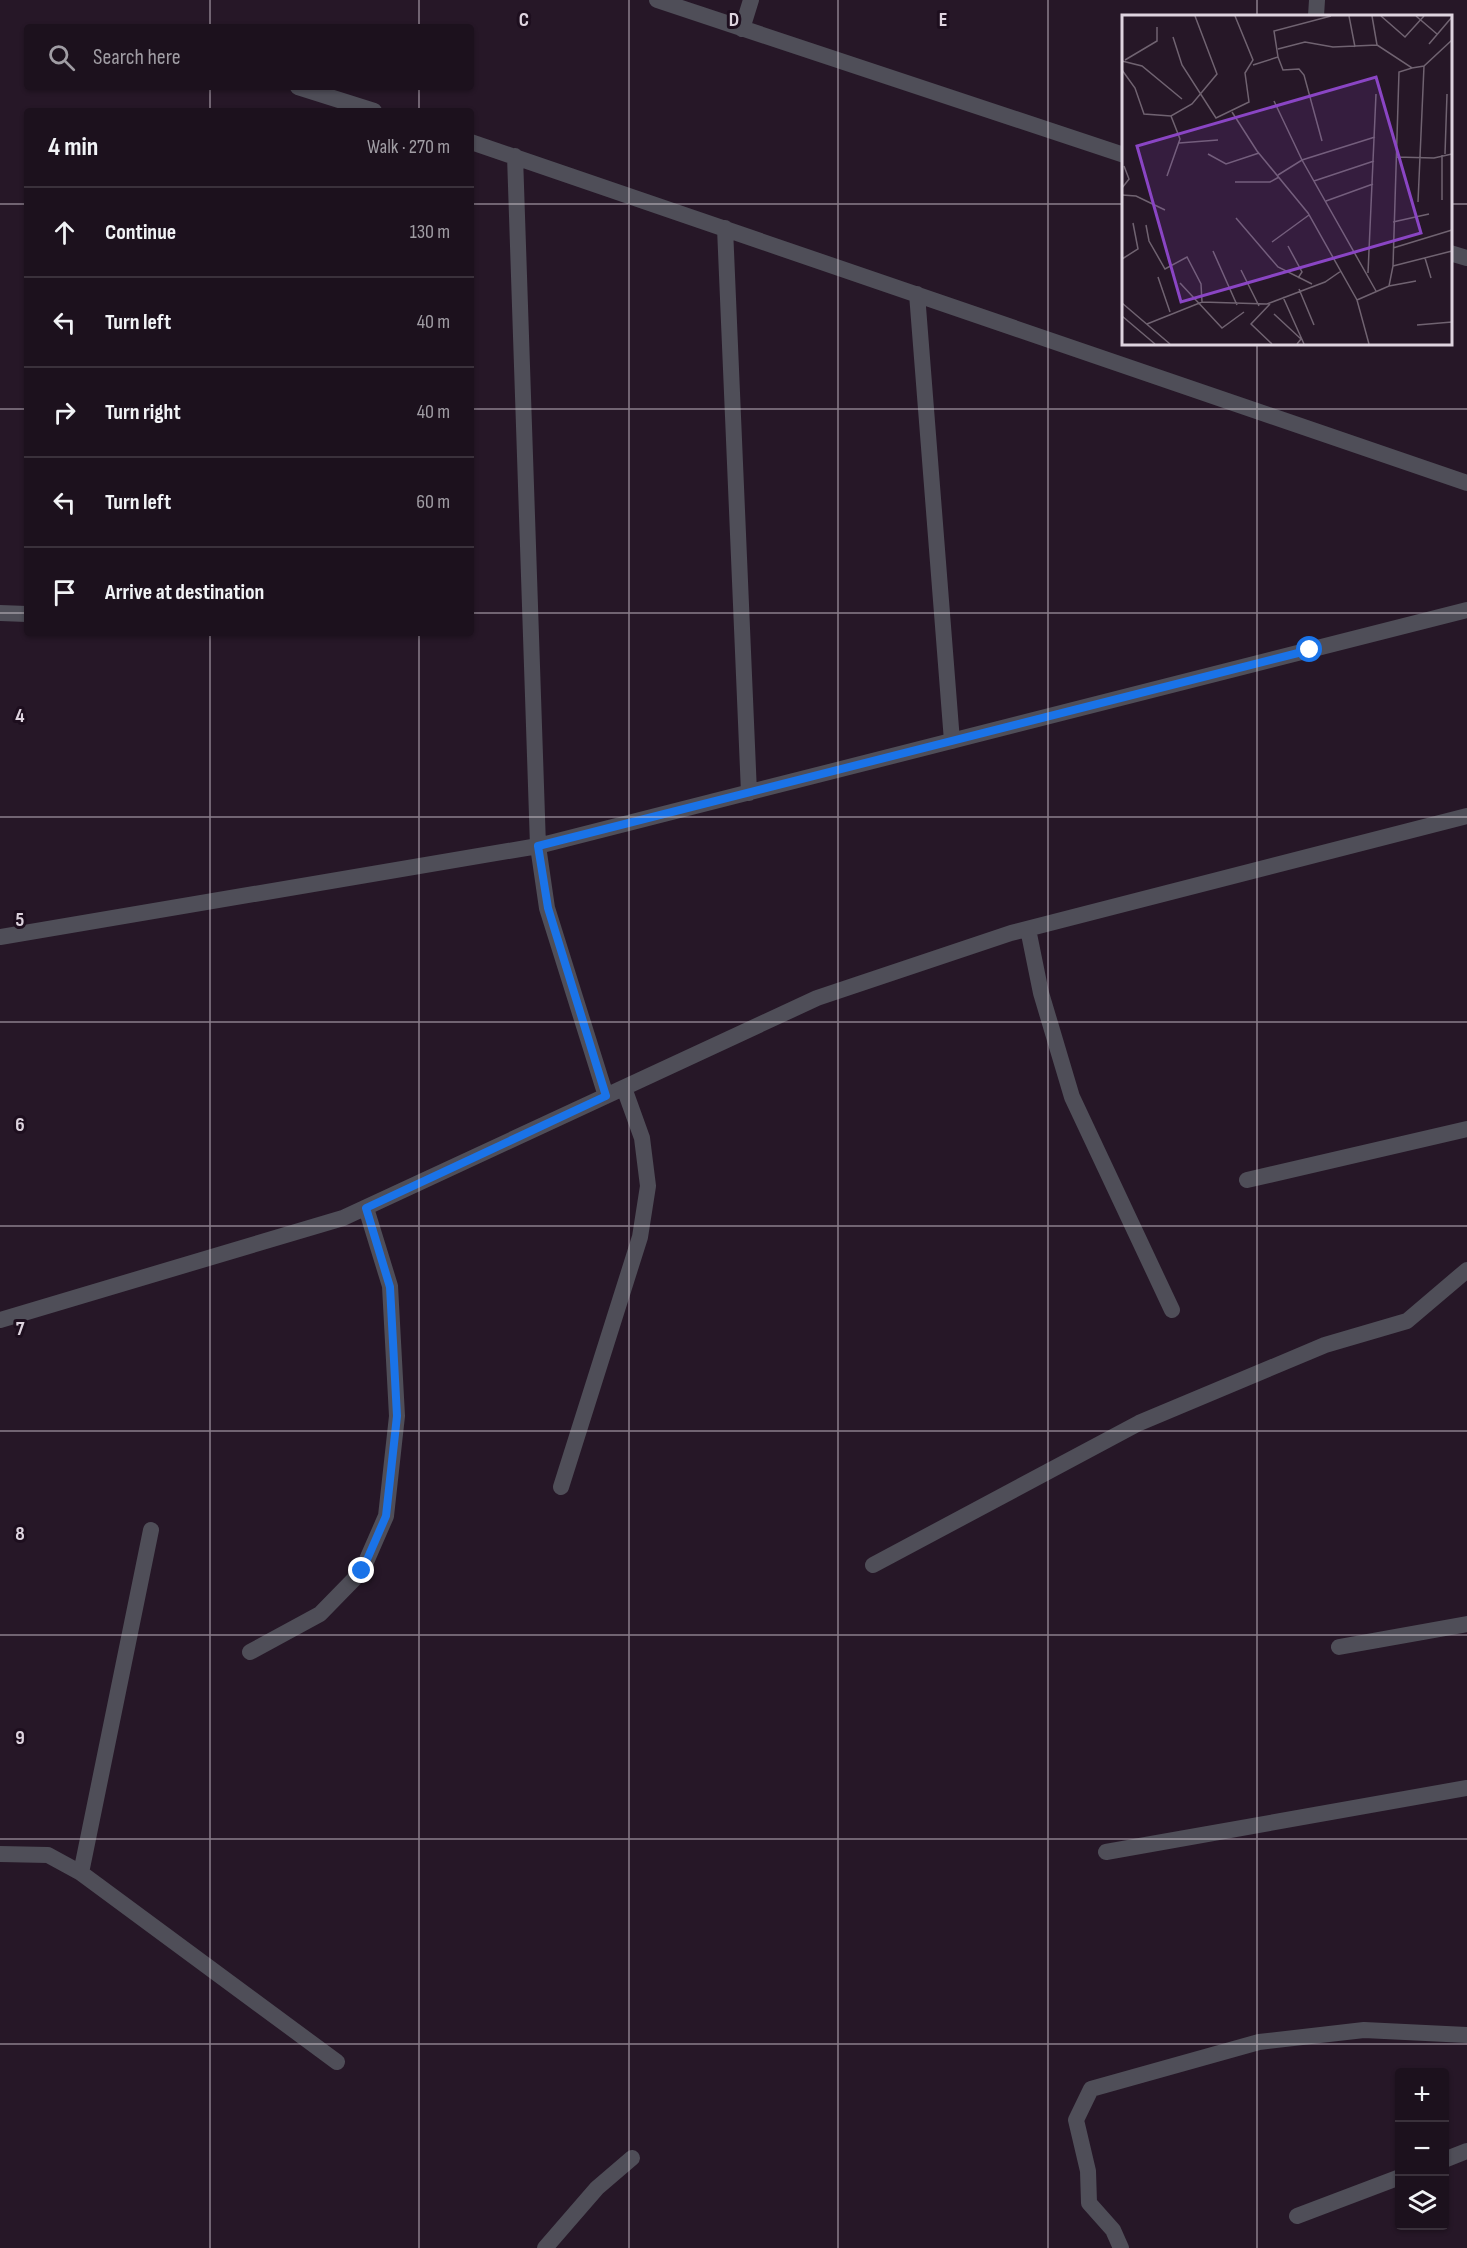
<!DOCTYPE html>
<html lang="en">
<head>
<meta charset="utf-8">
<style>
  :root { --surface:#1c111d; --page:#291f2a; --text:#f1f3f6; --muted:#a09da4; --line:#3a313b }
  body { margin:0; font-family:"Sofia Sans Condensed",sans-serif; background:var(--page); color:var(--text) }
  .controls { position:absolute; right:18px; bottom:18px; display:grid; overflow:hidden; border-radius:6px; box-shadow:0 2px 4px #0004 }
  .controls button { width:54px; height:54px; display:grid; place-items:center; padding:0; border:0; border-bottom:2px solid var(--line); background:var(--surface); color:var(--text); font:30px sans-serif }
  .stop { position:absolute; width:18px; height:18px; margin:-14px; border:4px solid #1a73e8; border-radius:50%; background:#fff }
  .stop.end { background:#1a73e8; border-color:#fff; box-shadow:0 2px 6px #0008 }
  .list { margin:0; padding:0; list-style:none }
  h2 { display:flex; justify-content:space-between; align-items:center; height:78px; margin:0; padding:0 24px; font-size:26px }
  h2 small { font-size:20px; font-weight:400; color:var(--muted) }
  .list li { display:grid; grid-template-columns:39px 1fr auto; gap:18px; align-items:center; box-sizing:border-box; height:90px; padding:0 24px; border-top:2px solid var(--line) }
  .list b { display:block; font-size:22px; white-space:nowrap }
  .list em { font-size:20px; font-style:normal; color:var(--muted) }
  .icon { flex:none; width:33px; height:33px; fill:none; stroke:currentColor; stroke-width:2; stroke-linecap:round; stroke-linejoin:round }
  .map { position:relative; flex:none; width:1467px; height:2248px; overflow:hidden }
  .search { position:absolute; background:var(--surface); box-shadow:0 2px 4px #0004; left:24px; top:24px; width:450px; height:66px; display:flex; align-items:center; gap:15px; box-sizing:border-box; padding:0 21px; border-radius:6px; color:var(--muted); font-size:22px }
  .panel { position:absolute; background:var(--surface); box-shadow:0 2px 4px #0004; left:24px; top:108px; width:450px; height:528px; border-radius:6px }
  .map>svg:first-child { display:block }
</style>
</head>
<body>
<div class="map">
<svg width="1467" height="2248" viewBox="0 0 1467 2248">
  <rect width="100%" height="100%" fill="#261727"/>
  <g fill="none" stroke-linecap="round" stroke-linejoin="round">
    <path stroke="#4f4e58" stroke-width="16" d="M657,0L1124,155
      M1316,16L1317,0
      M742,29L751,0
      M298,87L374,111
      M471,142L1467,483
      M515,156L538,846L547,908L606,1096
      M725,228L749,793
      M1450,253L1467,258
      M917,294L952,741
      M0,613L27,614
      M1028,929L1041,993L1072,1097L1172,1310
      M0,937L538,846L1467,610
      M1247,1180L1467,1129
      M0,1320L343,1218L817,998L1011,933L1467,816
      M561,1487L640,1237L648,1186L642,1138L624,1088
      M873,1565L1139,1423L1325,1345L1407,1321L1467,1270
      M1339,1647L1467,1624
      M250,1652L320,1614L362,1571L386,1516L397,1416L390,1286L366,1208
      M1106,1852L1467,1788
      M0,1854L48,1855L81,1873L337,2062
      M81,1873L151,1530
      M1444,2160L1467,2151
      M1297,2216L1400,2177
      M545,2248L597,2188L632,2158
      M1121,2248L1113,2230L1089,2203L1088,2171L1076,2120L1091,2089L1259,2042L1364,2030L1467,2035"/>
  </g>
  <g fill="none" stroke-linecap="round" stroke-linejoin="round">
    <path stroke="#1a73e8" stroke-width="8" d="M362,1571L386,1516L397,1416L390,1287L366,1208L606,1096L548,908L538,846L1310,650"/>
  </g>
  <path fill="none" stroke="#ded4df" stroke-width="1.5" stroke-opacity="0.55" d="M210,0V27M419,0V27M629,0V2248M838,0V2248M1048,0V2248M1257,0V16M210,87V111M419,87V111M0,204H27M471,204H1124M1450,204H1467M1257,344V2248M0,409H27M471,409H1467M0,613H27M471,613H1467M210,633V2248M419,633V2248M0,817H1467M0,1022H1467M0,1226H1467M0,1431H1467M0,1635H1467M0,1839H1467M0,2044H1467"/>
  <g transform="translate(1122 15)">
    <rect width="330" height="330" fill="#261727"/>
    <path fill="none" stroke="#706371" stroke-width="1.5" d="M227,1L233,32M250,1L255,30L290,53L302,51L330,25M259,1L283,22L302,1M294,1L315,19M51,22L60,50L94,103L127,87L123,58L131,45L113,1M307,29L330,2M156,34L183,27L211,32L255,30M156,42L161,55L177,54L182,60L200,126M3,45L35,26V12M0,46L20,51L60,84M131,50L156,42L152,16L209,1M0,55L13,73L22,99L49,101L70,89L95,59L73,1M152,86L180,145L254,276M110,97L135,136L186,198L235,285L247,329M57,128L96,125M86,139L104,149L137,138M323,139L325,79M274,142L312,143L330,139M156,160L180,145L253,122M45,161L58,124L49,101M192,166L252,146M113,167H148L157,162M0,173L7,164L2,151M0,180L14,181L43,195M320,185V140M204,186L251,169M296,187L302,51M114,203L156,252L190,269M271,207L307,199M24,210L27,226L43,254L65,242L79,269L80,287M150,227L187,200M166,231L180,257L176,263M271,233L330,215M91,236L115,290M303,243L309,263M0,244L16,234L11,208M271,251L330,236M119,255L137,291M246,258L254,79M36,262L48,297M58,268L100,313L122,297M267,271L271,251L277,57L290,53M177,274L192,310M161,282L182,329M235,285L267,271L294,266M0,288L48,329M148,289L129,309L150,329M152,299L179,324L175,329M0,301L33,329M25,309L80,287L145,289L203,267L219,256M295,310L330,307"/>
    <path fill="#8a45c4" fill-opacity="0.15" stroke="#8a45c4" stroke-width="3" d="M254,62L299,218L59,287L15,131Z"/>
    <rect width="330" height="330" fill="none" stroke="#ded4df" stroke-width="3"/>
  </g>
  <g font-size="20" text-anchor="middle" font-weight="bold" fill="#ded4df" stroke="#1d0e1e" stroke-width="6" stroke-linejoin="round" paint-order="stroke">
    <text x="524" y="26">C</text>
    <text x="734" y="26">D</text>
    <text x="943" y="26">E</text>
    <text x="20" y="722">4</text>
    <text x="20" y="926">5</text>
    <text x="20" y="1131">6</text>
    <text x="20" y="1335">7</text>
    <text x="20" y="1540">8</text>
    <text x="20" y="1744">9</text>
  </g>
</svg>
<div class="controls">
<button>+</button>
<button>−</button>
<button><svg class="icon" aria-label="layers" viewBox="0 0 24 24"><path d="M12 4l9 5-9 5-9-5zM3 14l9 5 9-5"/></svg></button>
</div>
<div class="stop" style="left:1310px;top:650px"></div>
<div class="stop end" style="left:362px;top:1571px"></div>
<div class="search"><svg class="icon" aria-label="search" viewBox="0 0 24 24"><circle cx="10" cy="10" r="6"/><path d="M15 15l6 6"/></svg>Search here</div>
<section class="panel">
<h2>4 min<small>Walk · 270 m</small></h2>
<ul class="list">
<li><svg class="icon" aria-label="ahead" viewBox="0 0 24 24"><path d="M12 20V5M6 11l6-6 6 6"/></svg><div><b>Continue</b></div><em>130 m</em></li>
<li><svg class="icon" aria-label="left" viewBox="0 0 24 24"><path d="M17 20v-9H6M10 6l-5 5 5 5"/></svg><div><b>Turn left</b></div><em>40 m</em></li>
<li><svg class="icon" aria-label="right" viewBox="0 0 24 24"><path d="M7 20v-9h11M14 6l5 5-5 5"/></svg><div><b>Turn right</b></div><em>40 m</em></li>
<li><svg class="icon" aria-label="left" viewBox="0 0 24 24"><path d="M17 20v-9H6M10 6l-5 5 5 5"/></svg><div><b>Turn left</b></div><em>60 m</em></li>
<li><svg class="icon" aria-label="arrive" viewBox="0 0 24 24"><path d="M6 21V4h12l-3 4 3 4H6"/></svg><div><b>Arrive at destination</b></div></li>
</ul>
</section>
</div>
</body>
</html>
